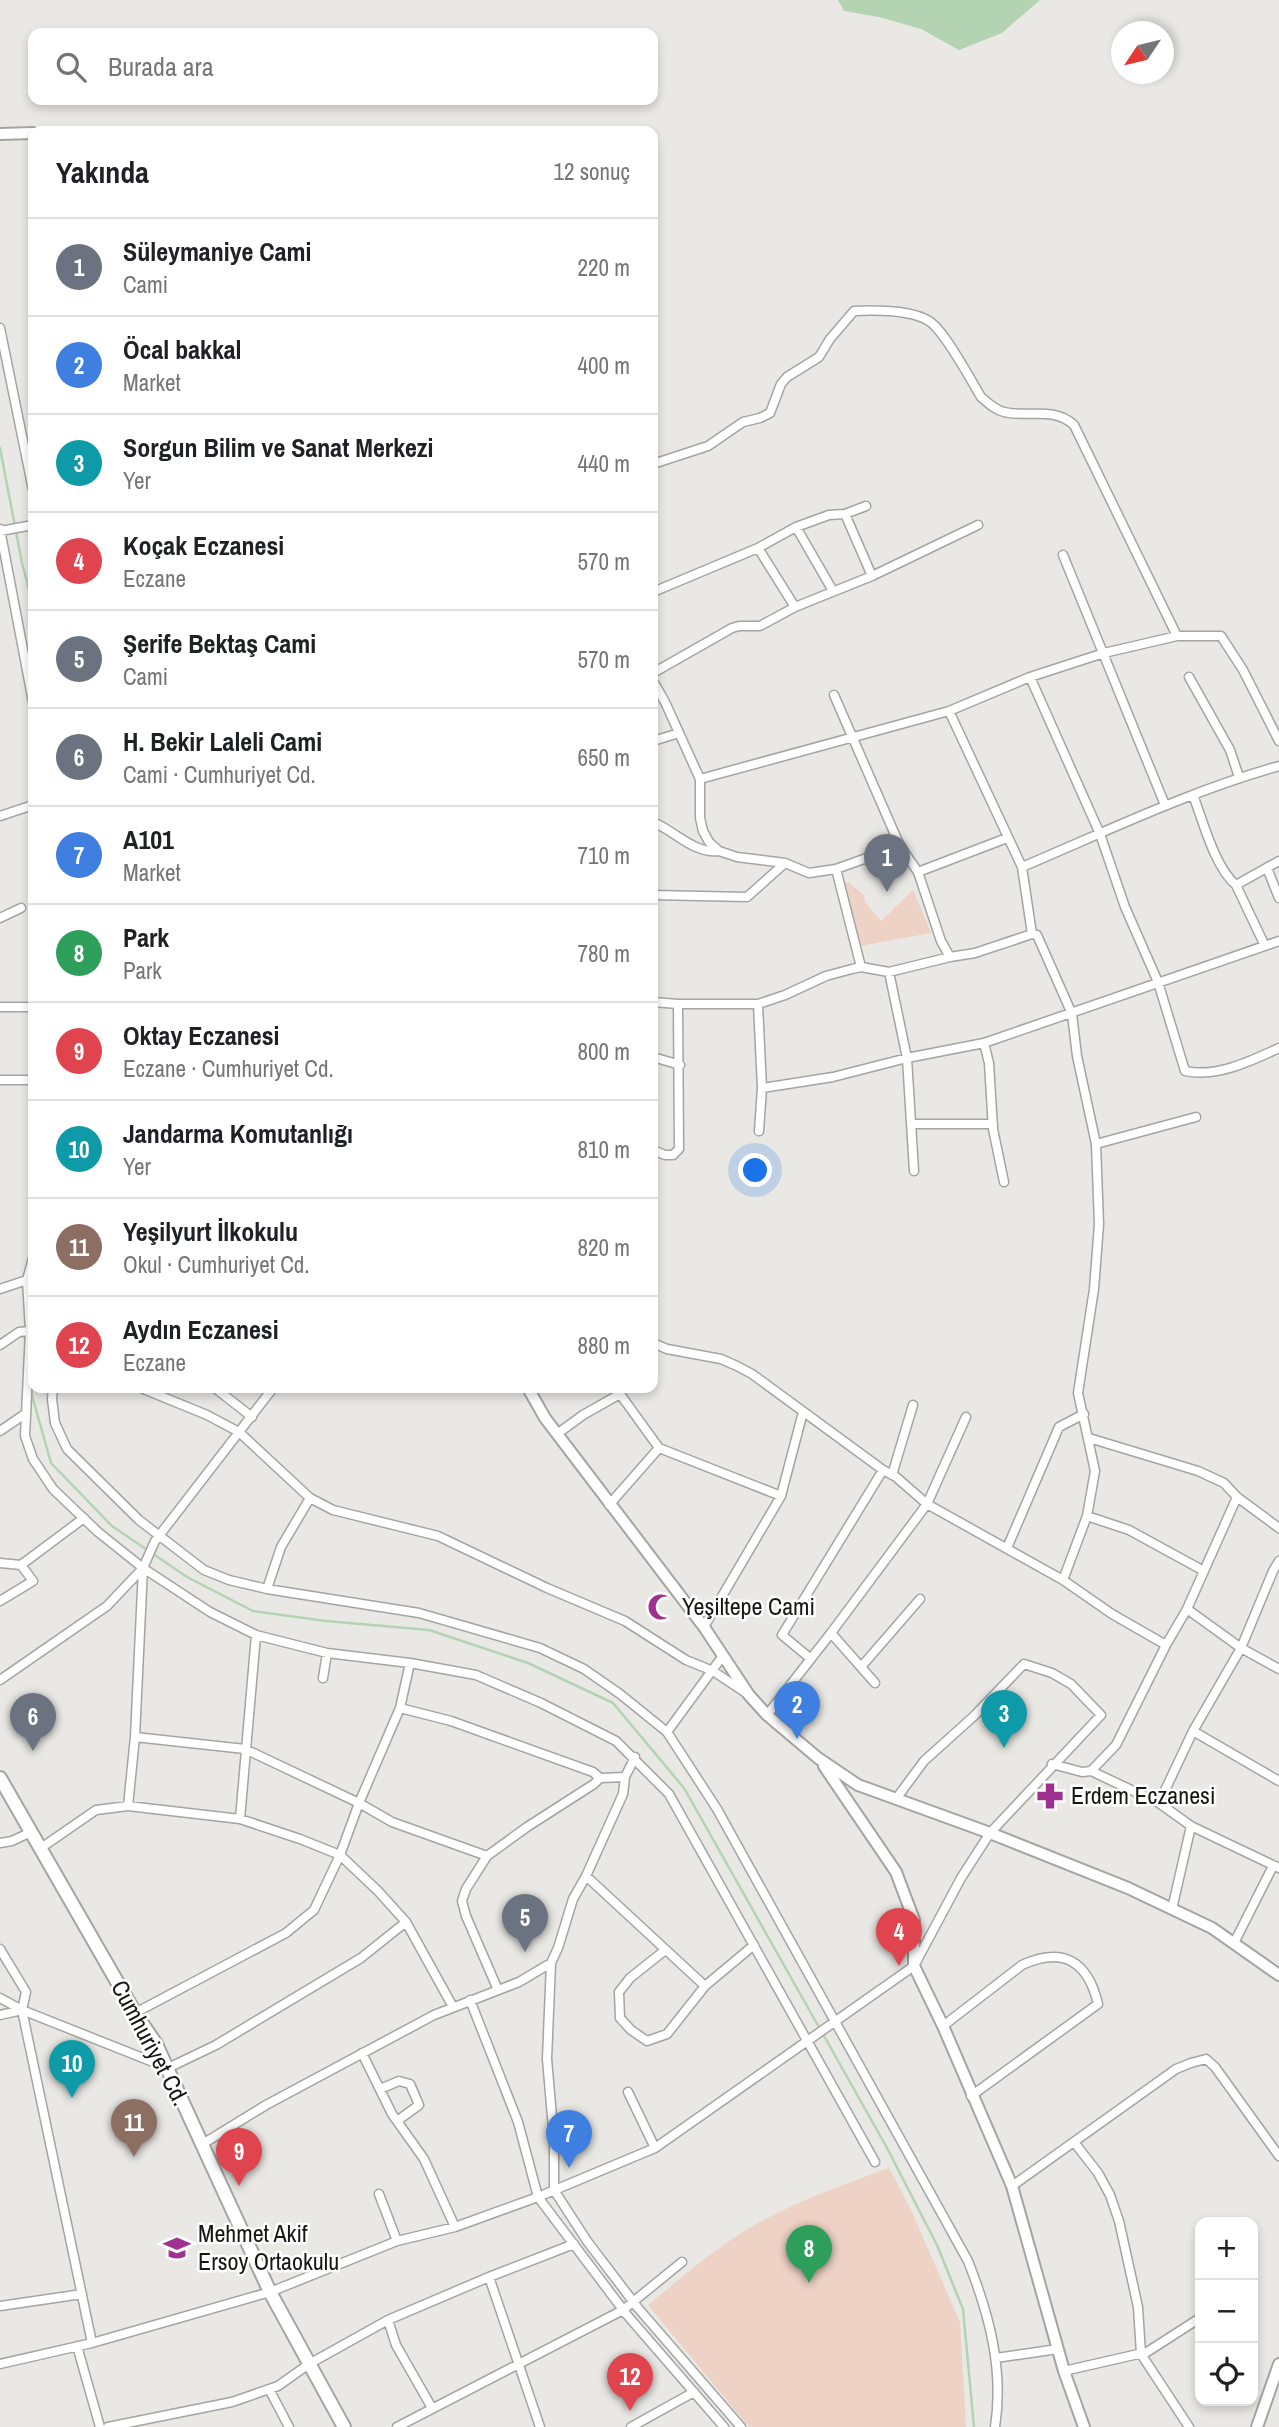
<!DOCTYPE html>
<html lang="tr">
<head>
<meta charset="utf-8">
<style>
  :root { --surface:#fff; --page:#f2f2f2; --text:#202124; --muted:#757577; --line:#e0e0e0; --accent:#9e308f }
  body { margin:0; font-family:"Archivo Narrow",sans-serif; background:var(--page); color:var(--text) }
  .controls { position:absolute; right:21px; bottom:21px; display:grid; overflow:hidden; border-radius:14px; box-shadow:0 4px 10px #0003 }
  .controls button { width:63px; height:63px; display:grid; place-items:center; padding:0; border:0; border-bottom:2px solid var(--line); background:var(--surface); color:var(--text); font:35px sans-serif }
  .compass { position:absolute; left:1111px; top:21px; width:63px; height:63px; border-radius:50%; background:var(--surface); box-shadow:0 4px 10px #0003; rotate:235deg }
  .you { position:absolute; left:756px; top:1171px; width:24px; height:24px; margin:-18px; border:5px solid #fff; border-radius:50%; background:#1a73e8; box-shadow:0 0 0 10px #1a73e833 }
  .badge { display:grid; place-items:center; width:46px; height:46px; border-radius:50%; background:var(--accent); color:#fff; font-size:23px; font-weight:700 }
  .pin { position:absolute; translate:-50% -58px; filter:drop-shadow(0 2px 4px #0008) }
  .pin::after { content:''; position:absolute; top:37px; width:24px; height:21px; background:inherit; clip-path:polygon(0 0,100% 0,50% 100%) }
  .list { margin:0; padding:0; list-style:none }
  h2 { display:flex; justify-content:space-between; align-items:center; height:91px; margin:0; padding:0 28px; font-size:30px }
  h2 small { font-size:23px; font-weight:400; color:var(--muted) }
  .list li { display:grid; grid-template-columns:46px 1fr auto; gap:21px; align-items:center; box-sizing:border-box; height:98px; padding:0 28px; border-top:2px solid var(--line) }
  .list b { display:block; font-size:26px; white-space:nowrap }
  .list p { margin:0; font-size:23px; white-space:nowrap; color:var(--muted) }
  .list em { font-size:23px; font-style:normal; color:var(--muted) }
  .icon { flex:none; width:38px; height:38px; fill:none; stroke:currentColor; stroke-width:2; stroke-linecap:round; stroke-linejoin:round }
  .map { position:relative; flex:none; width:1279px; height:2427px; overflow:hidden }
  .search { position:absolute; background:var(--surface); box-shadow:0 4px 10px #0003; left:28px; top:28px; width:630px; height:77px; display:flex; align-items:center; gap:18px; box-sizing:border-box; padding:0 24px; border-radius:14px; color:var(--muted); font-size:26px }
  .panel { position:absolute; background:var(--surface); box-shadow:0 4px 10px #0003; left:28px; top:126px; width:630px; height:1267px; border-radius:14px }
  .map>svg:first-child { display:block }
</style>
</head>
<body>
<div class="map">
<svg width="1279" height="2427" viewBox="0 0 1279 2427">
  <rect width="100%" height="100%" fill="#e9e8e4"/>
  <path fill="#edd2c5" d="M848,882L864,895L865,902L881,921L913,890L931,933L860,946L844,883Z
    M889,2168L911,2210L960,2322L966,2427H749L648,2305C681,2278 714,2249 751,2227C794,2202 843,2185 889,2168Z"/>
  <path fill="#b4d3b3" d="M838,0H1040L1002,33L959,50L921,29L879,17L844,11Z"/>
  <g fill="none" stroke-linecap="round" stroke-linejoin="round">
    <path stroke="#b4d3b3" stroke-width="2.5" d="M0,448L22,563L33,605
      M32,1372L33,1361
      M31,1392L51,1463L112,1526L187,1577L253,1611L326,1621L429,1630L528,1663L613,1703L684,1788L820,2029
      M823,2034L887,2148L937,2245L963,2309L974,2427"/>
    <g stroke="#a4a4a1" stroke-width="11">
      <path id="minor" d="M0,328L33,490
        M653,464L708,446L743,422L760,418L770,413L781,384L787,377L819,357L830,339L854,311C875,310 911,310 929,321C944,330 971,380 981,397C988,403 995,410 1004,412C1029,418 1053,406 1074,425L1177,636
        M845,514L872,576
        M796,527L833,591
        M0,529L33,702
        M0,531L33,525
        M758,548L795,607
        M1063,555L1165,805
        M653,592L758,548L796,527L829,515L845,514L866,506
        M653,673L732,628L739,626H760L795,607L872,576L978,525
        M1030,677L1100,834L1125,907L1158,982L1185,1071C1216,1078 1251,1061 1279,1048
        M1189,677L1230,750L1239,777
        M653,681L665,702L700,779V818L703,831L709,842L719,851L737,857L785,863L809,873L836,869L900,846L918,872L941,941L950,957L975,953L1032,934L1037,935L1072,1014L1077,1056L1096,1144L1099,1224L1094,1289L1078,1393L1095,1471L1087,1516L1063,1580
        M834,695L900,846
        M949,711L1022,867L1032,934
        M653,741L679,733
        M700,779L949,711L1030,677L1104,653L1177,636H1221L1243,670L1279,741
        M1193,795C1203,821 1215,868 1236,885L1265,946
        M0,816L33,805
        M653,822C675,831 694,854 719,851
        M1022,867C1107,831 1190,791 1279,766
        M1267,868L1279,898
        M836,869L861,967
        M918,872L1007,838
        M1236,885L1279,861
        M653,895L747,897L785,863
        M0,918L21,908
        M889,972L907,1058L914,1171
        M653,1002L678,1004H758L785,995L826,976L852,969L861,967L889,972L950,957
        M758,1004L762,1088L833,1077L907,1058L984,1043L1279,941
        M0,1007H33
        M984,1043L989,1063L993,1129L1004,1182
        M653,1057L680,1065
        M0,1080H33
        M911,1124H993
        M759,1131L762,1088
        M1096,1144L1196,1117
        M653,1150L665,1155H673L679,1149L678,1004
        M33,1258L27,1280L30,1331L25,1436L33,1459L53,1489L98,1532L143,1568L210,1612L256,1635L327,1653L410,1663L476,1675L541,1703L616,1741L669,1794L875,2162
        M0,1289L27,1280L33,1281
        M653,1343L667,1349L721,1359L737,1366L752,1374L883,1470L896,1477L927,1504L1063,1580L1112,1614L1166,1645
        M0,1345L19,1332L30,1331
        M53,1388L52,1399L55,1423L67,1449L139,1520L204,1570L229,1580L267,1589L419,1613L540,1648L584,1669L620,1694L667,1732L717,1809L968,2261C989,2314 1004,2369 995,2427
        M141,1388L207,1415L239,1432L310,1498L333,1510L438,1536L547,1588L625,1621L686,1660L713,1671L746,1693
        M215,1388L252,1417
        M0,1431L25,1414
        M557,1434L583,1415L620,1394L659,1448L781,1496
        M1089,1438L1198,1471L1224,1483L1237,1497L1279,1528
        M892,1475L913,1405
        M609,1505L659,1448
        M1087,1516L1129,1530L1204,1571
        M1007,1548L1059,1427L1084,1414
        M0,1563L21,1565L33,1581L0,1601
        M21,1565L84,1518
        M267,1589L281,1547L310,1498
        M1187,1609L1241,1648L1279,1669
        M704,1627L781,1496L803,1412
        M831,1633L875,1683
        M811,1659L782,1635L883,1470
        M861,1667L920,1599
        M323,1678L327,1653
        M0,1680L107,1606L143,1568L155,1541L273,1388
        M400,1708L451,1721L593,1772L600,1778L594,1784L527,1827L487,1856L466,1889L462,1901L466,1916L498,1990
        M767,1715L831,1633L927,1504L966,1417
        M1193,1731L1279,1781
        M667,1732L722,1657
        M135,1737L245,1749L359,1803L392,1822L487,1856
        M635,1757L625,1777L623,1794L586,1876L573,1899L558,1948L551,1963L547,2059L554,2140V2190L587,2241L638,2308L741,2427
        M1052,1764L1082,1772L1091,1771L1116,1745L1166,1645L1187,1609L1237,1497
        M1091,1771L1159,1803L1191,1826L1279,1868
        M600,1778L625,1777
        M1159,1803L1193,1731L1241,1648L1273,1571L1279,1561
        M128,1806L135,1737L143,1568
        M240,1819L256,1635
        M0,1843L12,1841L31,1832
        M41,1848L96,1810L128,1806L240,1819L300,1839L340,1855L378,1891L406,1922L453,2007
        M586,1876L705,1986
        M1172,1909L1191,1826
        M1234,1943L1273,1866
        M0,1949L26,1992L22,2010L92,2343
        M664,1951L630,1978L619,1992L620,2018L631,2030L647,2041L667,2034L705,1986L754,1945
        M0,1998L22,2010L168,2068L216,2045L361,1958L406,1922
        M470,2000L518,2122L538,2197L627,2315L724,2427
        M135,2013L286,1933L314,1910L340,1855L359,1803L400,1708L410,1663
        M0,2015L22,2010
        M943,2026L1022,1965C1064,1946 1088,1962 1098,2004L971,2096
        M362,2053L392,2114L424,2159L455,2227
        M380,2089L399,2081L410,2084L419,2105L397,2121
        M628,2092L655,2148
        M1074,2142L1098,2173L1110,2195L1119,2221L1138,2307L1141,2354L1189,2427
        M201,2145L266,2105L434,2015L519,1982L551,1963
        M1012,2186L1176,2069L1191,2063L1206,2059L1215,2067L1279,2156
        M379,2194L397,2241
        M489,2277L540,2427
        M0,2306L82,2294
        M388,2320L396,2345L432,2408
        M77,2346L100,2427
        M996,2358L1058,2349
        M0,2364L92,2343L270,2292L397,2241L455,2227L538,2197L655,2148L914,1966L961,1878L990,1833L1101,1715L1071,1684L1052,1673L1024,1664L974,1716L924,1761L896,1799
        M1064,2371L1147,2352L1200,2318
        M269,2389L289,2427
        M108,2427L232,2402L278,2386L309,2364L388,2320L489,2277L574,2244
        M397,2427L623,2310L682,2262
        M631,2427L694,2392"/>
    </g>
    <g stroke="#a4a4a1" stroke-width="14">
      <path id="tertiary" d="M0,134L33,133
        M528,1388L545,1418L704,1627L749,1695L767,1715L818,1758L858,1785L990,1833L1128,1888L1212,1928L1279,1975
        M824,1766L896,1872L914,1920V1966L943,2026L1012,2186L1064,2371L1084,2427
        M1257,2427L1279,2364"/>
    </g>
    <g stroke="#a4a4a1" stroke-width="16">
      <path id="secondary" d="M0,1778L135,2013L156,2044L270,2292L344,2427"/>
    </g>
    <use href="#minor" stroke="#fff" stroke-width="8"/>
    <use href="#tertiary" stroke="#fff" stroke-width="10"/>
    <use href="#secondary" stroke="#fff" stroke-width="12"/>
  </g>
  <defs>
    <g id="mosque-bare" transform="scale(2.1)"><path d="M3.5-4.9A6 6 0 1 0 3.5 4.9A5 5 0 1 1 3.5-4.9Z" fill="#9e308f" stroke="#fff" stroke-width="2.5" paint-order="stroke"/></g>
    <g id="pharmacy-bare" transform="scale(2.1)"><path d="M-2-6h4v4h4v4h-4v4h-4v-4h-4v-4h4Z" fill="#9e308f" stroke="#fff" stroke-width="2.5" paint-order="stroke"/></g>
    <g id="school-bare" transform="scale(2.1)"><path d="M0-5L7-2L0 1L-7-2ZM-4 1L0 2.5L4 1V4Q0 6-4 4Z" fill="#9e308f" stroke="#fff" stroke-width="2.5" paint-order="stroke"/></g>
  </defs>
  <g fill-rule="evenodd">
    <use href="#mosque-bare" x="661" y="1607"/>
    <use href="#pharmacy-bare" x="1050" y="1796"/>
    <use href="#school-bare" x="177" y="2248"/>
  </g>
  <g text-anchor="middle" stroke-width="5" stroke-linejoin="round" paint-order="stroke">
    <g font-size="24" fill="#171615" stroke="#fff" text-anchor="start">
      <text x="682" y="1615">Yeşiltepe Cami</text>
      <text x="1071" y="1804">Erdem Eczanesi</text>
      <text x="198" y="2242">Mehmet Akif<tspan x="198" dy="28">Ersoy Ortaokulu</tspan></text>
    </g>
    <g font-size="24" fill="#171615" stroke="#fff">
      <text transform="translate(150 2043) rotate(62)" y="8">Cumhuriyet Cd.</text>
    </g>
  </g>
</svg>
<div class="controls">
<button>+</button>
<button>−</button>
<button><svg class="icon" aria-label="locate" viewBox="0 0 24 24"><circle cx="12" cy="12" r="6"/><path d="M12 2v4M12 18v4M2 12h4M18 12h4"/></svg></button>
</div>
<svg class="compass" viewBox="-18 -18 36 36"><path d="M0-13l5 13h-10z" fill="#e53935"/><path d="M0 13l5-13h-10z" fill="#757577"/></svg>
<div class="you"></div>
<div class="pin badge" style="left:887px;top:892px;background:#6b7280">1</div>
<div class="pin badge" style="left:797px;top:1739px;background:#3f7fe0">2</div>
<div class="pin badge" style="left:1004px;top:1748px;background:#0f9aa8">3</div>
<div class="pin badge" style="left:899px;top:1966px;background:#e0444e">4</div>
<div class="pin badge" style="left:525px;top:1952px;background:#6b7280">5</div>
<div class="pin badge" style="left:33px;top:1751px;background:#6b7280">6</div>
<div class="pin badge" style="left:569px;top:2168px;background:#3f7fe0">7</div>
<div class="pin badge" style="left:809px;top:2283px;background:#2e9e5b">8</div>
<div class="pin badge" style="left:239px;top:2186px;background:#e0444e">9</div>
<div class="pin badge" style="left:72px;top:2098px;background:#0f9aa8">10</div>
<div class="pin badge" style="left:134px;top:2157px;background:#8d6e63">11</div>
<div class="pin badge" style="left:630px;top:2411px;background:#e0444e">12</div>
<div class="search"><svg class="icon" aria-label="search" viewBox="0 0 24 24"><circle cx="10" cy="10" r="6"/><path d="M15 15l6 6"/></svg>Burada ara</div>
<section class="panel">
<h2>Yakında<small>12 sonuç</small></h2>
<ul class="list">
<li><span class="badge" style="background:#6b7280">1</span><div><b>Süleymaniye Cami</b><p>Cami</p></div><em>220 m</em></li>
<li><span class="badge" style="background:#3f7fe0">2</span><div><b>Öcal bakkal</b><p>Market</p></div><em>400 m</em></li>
<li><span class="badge" style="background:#0f9aa8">3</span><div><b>Sorgun Bilim ve Sanat Merkezi</b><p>Yer</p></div><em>440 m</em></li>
<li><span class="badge" style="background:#e0444e">4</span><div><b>Koçak Eczanesi</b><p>Eczane</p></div><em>570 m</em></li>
<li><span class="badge" style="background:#6b7280">5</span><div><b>Şerife Bektaş Cami</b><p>Cami</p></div><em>570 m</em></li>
<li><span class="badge" style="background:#6b7280">6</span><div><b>H. Bekir Laleli Cami</b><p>Cami · Cumhuriyet Cd.</p></div><em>650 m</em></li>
<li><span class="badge" style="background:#3f7fe0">7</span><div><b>A101</b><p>Market</p></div><em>710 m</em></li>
<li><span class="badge" style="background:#2e9e5b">8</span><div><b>Park</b><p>Park</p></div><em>780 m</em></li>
<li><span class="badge" style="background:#e0444e">9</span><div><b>Oktay Eczanesi</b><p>Eczane · Cumhuriyet Cd.</p></div><em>800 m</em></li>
<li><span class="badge" style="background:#0f9aa8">10</span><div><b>Jandarma Komutanlığı</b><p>Yer</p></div><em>810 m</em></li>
<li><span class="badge" style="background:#8d6e63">11</span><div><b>Yeşilyurt İlkokulu</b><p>Okul · Cumhuriyet Cd.</p></div><em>820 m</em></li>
<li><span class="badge" style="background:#e0444e">12</span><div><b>Aydın Eczanesi</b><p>Eczane</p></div><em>880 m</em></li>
</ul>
</section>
</div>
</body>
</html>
